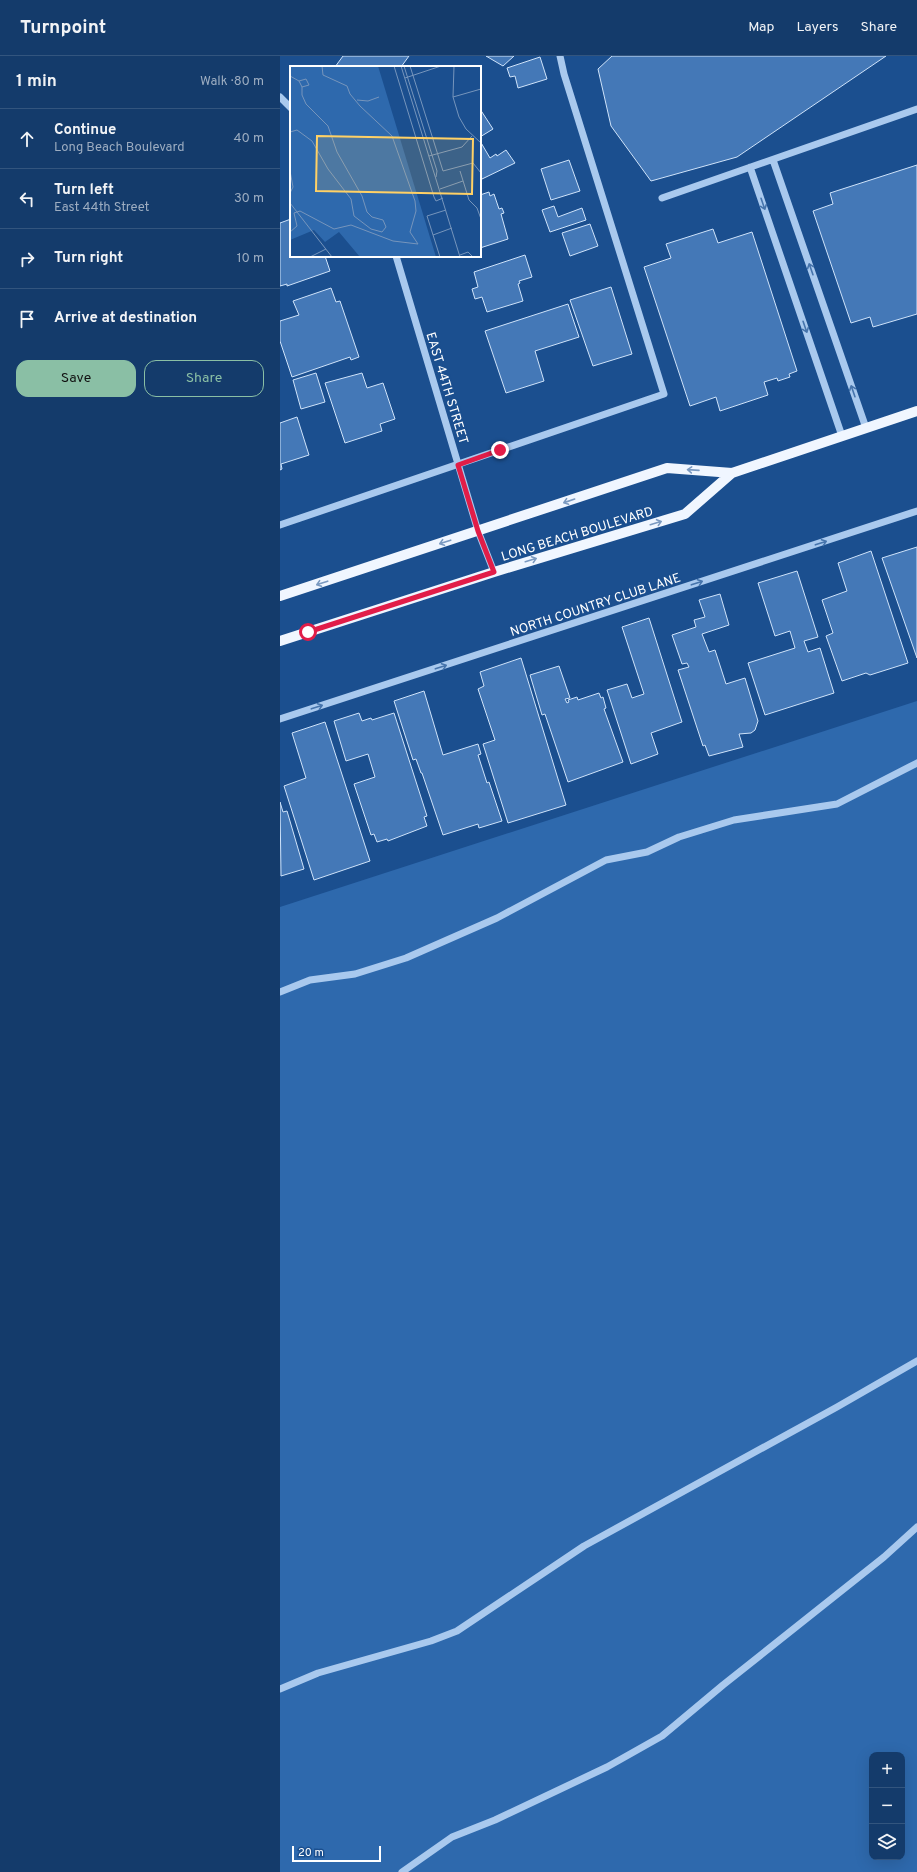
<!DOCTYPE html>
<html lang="en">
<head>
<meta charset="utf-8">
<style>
  :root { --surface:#143b6b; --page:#1d4271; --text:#f1f3f6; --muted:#9dadc1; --line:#33557e; --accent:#8abfa5 }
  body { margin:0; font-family:Overpass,sans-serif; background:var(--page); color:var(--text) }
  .controls { position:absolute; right:12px; bottom:12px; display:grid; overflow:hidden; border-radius:8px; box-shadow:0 4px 16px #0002 }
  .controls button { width:36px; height:36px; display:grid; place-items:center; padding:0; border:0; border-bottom:1px solid var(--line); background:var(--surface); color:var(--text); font:20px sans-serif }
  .scale { position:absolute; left:12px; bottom:10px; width:89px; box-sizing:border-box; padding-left:4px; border:2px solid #fff; border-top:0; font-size:11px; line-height:14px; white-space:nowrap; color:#fff; -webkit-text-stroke:3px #1b4f8f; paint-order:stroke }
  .stop { position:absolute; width:12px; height:12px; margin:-9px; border:3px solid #e11d48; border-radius:50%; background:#fff }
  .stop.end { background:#e11d48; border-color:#fff; box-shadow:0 1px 4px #0008 }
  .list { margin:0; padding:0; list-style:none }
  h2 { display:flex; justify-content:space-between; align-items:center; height:52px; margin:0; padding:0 16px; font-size:17px }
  h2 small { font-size:13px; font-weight:400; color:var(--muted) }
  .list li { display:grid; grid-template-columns:26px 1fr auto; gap:12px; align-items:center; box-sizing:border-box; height:60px; padding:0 16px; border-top:1px solid var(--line) }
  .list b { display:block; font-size:15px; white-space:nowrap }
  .list p { margin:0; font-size:13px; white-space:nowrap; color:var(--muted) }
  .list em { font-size:13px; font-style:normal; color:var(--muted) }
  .actions { display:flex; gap:8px; padding:12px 16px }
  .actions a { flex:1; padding:9px 0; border:1px solid var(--accent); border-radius:12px; text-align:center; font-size:14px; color:var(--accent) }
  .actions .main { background:var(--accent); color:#111 }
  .icon { flex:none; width:22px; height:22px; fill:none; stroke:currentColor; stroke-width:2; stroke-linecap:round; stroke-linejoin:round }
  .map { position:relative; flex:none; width:637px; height:1816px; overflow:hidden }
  header { display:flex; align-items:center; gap:24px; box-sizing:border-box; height:56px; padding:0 20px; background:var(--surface); border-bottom:1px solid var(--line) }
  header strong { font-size:19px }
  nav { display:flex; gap:22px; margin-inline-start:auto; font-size:14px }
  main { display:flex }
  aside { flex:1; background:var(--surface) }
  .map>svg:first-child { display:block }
</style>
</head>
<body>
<header>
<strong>Turnpoint</strong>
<nav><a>Map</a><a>Layers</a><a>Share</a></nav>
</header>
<main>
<aside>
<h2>1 min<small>Walk · 80 m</small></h2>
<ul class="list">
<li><svg class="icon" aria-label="ahead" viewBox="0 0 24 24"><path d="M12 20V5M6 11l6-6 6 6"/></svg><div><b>Continue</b><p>Long Beach Boulevard</p></div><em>40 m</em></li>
<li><svg class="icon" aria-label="left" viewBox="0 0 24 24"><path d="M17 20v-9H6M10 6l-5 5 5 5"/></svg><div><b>Turn left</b><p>East 44th Street</p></div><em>30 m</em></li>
<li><svg class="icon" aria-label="right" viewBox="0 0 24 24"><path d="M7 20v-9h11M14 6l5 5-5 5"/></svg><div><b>Turn right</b></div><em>10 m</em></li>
<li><svg class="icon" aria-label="arrive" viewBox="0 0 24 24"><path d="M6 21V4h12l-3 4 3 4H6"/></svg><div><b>Arrive at destination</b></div></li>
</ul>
<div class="actions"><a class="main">Save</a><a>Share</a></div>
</aside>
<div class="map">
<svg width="637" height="1816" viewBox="0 0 637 1816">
  <rect width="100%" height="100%" fill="#1b4f8f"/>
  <path fill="#2e69ad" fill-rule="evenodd" d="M637,645V1816H0V851ZM592,1699H622V1801H592Z"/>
  <path fill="#4478b7" stroke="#cfe3fa" d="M63,0H129L121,11H55Z
    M206,0H234L223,10Z
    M332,0H606L457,101L371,125L331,70L318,13Z
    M260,1L267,23L238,32L235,20L230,21L227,12Z
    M200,53L213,73L200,81Z
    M200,85L210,102L216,98L217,100L226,94L235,107L202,123L200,120Z
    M289,104L300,135L271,144L261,113Z
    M637,109V258L593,271L590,261L571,267L533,155L553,148L550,137Z
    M209,136L210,140L214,138L219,153L222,152L224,157L221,158L228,183L200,192V139Z
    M274,150L278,161L302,152L306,164L270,176L262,154Z
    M11,163V200H45L50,215L7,230V228L0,230V167Z
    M310,168L318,190L290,200L282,177Z
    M433,173L438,187L472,176L517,315L509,318L510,321L498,325L497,322L484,326L488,339L440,355L436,341L410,350L364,211L391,202L386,188Z
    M245,199L252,221L239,225L240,227L238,228L243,245L207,256L202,241L195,243L192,233L198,231L194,216Z
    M331,231L352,298L313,310L290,244Z
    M51,232L56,246L60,245L79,301L71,304L70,301L12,321L0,285V265L19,259L13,245Z
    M288,248L299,281L255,295L264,325L226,337L205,275Z
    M36,317L45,346L21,353L13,324Z
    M82,317L87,332L103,327L115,363L100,368L102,375L65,387L45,327Z
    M17,361L29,399L1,408L2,413L0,414V367Z
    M637,491V602L602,502Z
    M591,495L628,607L590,619L586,617L562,625L546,580L553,577L542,544L567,535L558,507Z
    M517,515L538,581L524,585L528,596L540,592L554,637L485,659L468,607L515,592L510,575L495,580L478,527Z
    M440,538L449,569L422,578L429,596L435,594L446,628L465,622L478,665L475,674L471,677L459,678L463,691L429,700L425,689L423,690L398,614L409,611L407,607L402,608L392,579L416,571L414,564L425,561L419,544Z
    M369,562L402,666L371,677L378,698L351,708L327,634L347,628L352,642L364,638L342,571Z
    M241,602L286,749L228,767L203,688L215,684L198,633L204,630L200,616Z
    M279,610L290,642L285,643L287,647L289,646L288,644L297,641L298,644L319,637L321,642L323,641L326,652L324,653L343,706L288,726L265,658L262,659L250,619Z
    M144,635L163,699L198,688L201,698L198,699L207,727L209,726L222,765L199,772L198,768L163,779L142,717H141L136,703L133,704L114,645Z
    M79,657L82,665L91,662L92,664L114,657L147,760L144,761L147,770L108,785L107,783L97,786L94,778L91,779L74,728L95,721L88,698L66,705L54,665Z
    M45,666L90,805L34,824L4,730L26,722L12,677Z
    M0,746L3,756L7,755L24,813L1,820Z"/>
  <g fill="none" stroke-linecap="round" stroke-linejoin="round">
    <path stroke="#a9c9ee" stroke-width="7" d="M0,41L11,52
      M493,104L586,372
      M470,111L562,380
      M382,142L637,53
      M116,200L198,475L214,516
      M0,469L384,338L284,18L280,0
      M0,663L637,455
      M0,936L30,924L75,918L126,902L217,862L326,804L367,796L399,781L454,764L557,748L637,707
      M0,1633L38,1617L151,1585L177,1575L304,1490L557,1351L637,1305
      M122,1816L172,1781L215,1764L327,1711L382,1680L443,1629L604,1501L637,1471"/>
    <path stroke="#f0f6ff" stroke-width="10" d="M0,540L387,412L452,417
      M0,585L214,516L405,458L452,417L637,355"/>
  </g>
  <defs><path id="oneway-shaft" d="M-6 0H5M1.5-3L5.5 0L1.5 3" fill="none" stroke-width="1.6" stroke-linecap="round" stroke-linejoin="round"/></defs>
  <g stroke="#4674ac">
    <use href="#oneway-shaft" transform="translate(483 148) rotate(71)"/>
    <use href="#oneway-shaft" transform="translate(531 213) rotate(-109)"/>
    <use href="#oneway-shaft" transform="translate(525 271) rotate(71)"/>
    <use href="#oneway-shaft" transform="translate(573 335) rotate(-109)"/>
    <use href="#oneway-shaft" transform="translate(541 487) rotate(-18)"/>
    <use href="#oneway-shaft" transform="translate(417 527) rotate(-18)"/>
    <use href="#oneway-shaft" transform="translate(161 611) rotate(-18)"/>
    <use href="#oneway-shaft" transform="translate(37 651) rotate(-18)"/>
  </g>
  <g stroke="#7b9ac1">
    <use href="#oneway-shaft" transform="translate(413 414) rotate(-176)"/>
    <use href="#oneway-shaft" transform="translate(289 445) rotate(161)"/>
    <use href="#oneway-shaft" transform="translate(376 467) rotate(-17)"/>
    <use href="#oneway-shaft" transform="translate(165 486) rotate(162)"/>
    <use href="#oneway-shaft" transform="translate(251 504) rotate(-17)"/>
    <use href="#oneway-shaft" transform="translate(42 527) rotate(162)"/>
  </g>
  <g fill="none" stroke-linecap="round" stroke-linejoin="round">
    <path stroke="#e11d48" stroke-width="5" d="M28,576L214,516L198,475L178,409L220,394"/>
  </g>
  <g text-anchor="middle" stroke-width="4" stroke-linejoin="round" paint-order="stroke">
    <g font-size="13" fill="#fff" stroke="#1b4f8f">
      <text transform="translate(168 332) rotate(73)" y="5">EAST 44TH STREET</text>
      <text transform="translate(297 477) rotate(-17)" y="5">LONG BEACH BOULEVARD</text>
      <text transform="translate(315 548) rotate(-18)" y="5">NORTH COUNTRY CLUB LANE</text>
    </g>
  </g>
  <g transform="translate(10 10)">
    <rect width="191" height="191" fill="#1b4f8f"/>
    <path d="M0,0H88L146,191H70L49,166L35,176L24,164L0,174Z" fill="#2e69ad"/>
    <path fill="none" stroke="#7695bc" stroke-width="1" d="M104,0L144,131L146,135L153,132M111,0L170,191M114,0L147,105L146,111M120,0L153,105L183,97L191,107M164,0L163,31L169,51L176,63L191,77M0,10L9,15L12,21L19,19L16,13L9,15M115,12L151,0M163,31L191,23M67,34L78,35L89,31M0,66L7,64L22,75L38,103L61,133L64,150L81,163L92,166L96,161L93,154L82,151L77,146L72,130L47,86L38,60L16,38L12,29V21M139,90L172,81L182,70M0,105L3,121L0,127M170,105L179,134L187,142L191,153M150,123L173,115M0,137L42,191M0,166L7,160L4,147L10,145L44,163L61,159L103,175L128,178L120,166L126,145L125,135L102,70L70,40L60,28L57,20L33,9L32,0M143,169L162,162M170,189L178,186L183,191M20,191L36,183M150,191L137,150L156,144"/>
    <path fill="#ffd166" fill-opacity="0.15" stroke="#ffd166" stroke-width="2" d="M27,70L183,73L182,128L26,125Z"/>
    <rect width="191" height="191" fill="none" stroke="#fff" stroke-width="2"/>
  </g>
</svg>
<div class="controls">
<button>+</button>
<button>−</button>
<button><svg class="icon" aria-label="layers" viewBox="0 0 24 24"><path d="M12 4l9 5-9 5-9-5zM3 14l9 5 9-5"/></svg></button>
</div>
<div class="scale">20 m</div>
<div class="stop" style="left:28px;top:576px"></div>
<div class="stop end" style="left:220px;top:394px"></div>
</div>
</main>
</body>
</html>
